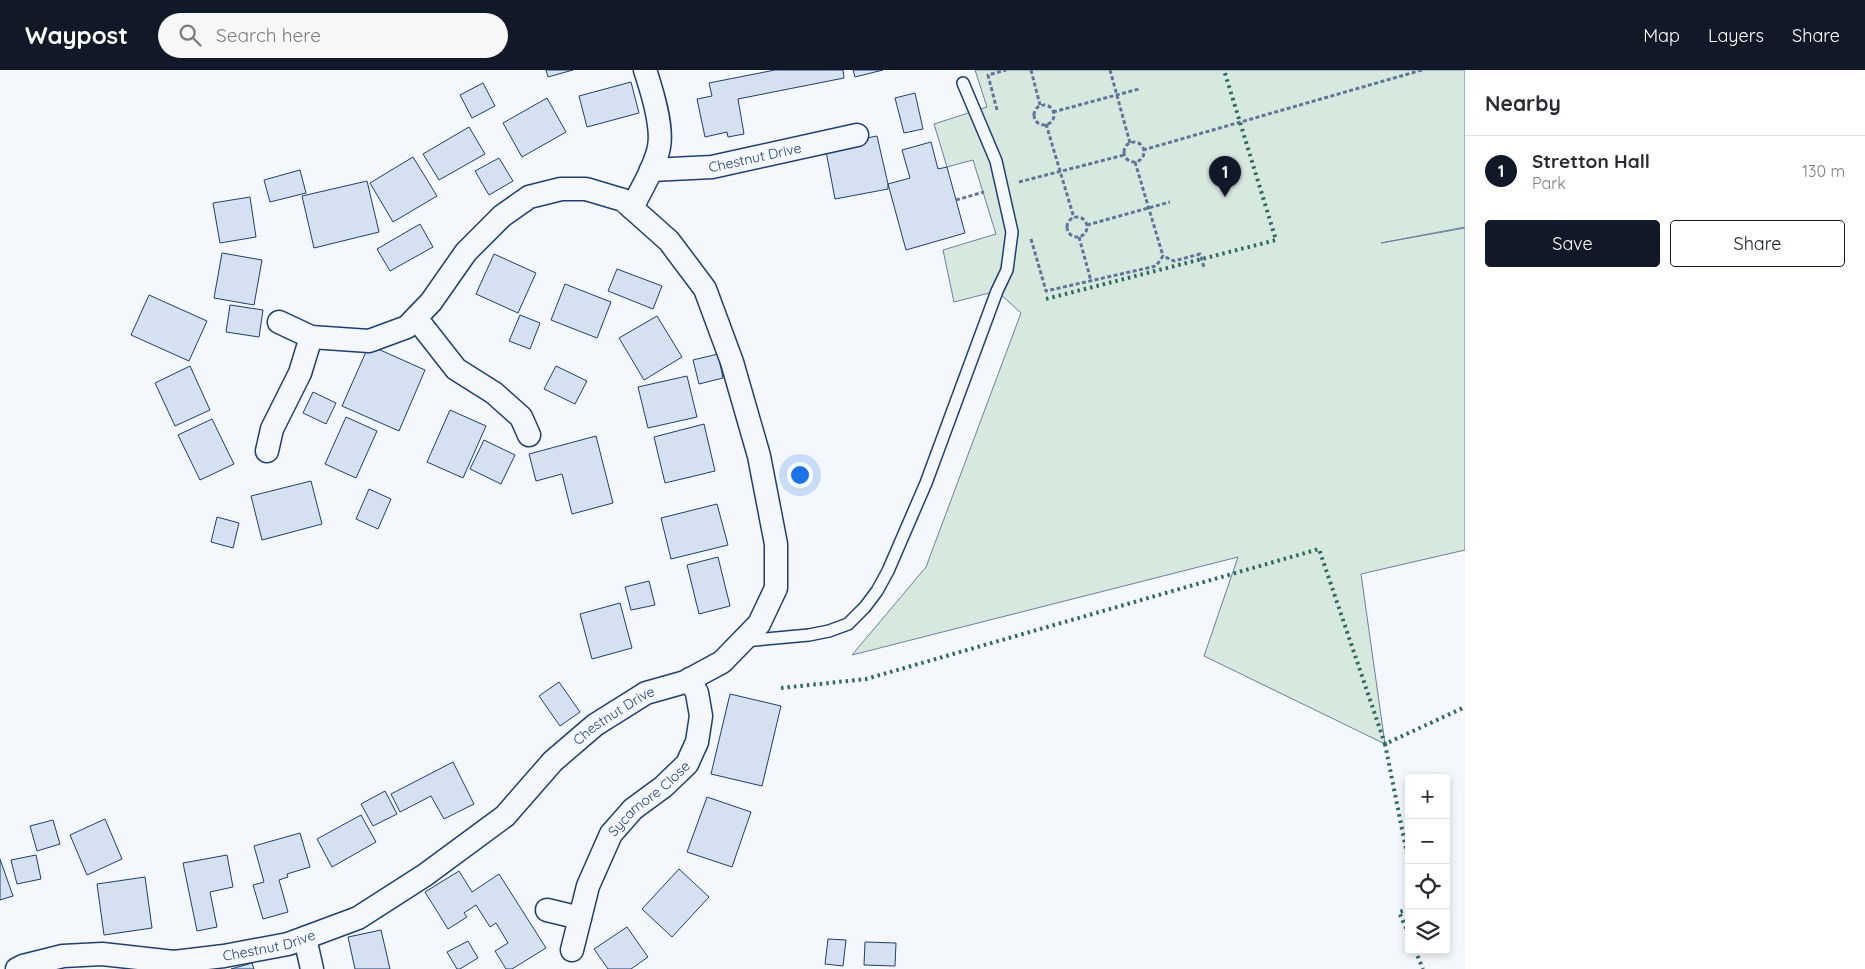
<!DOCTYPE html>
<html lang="en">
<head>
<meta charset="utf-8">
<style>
  :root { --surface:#fff; --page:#f7f7f7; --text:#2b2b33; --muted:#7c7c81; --line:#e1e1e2; --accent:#111827 }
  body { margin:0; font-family:Quicksand,sans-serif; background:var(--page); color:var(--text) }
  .controls { position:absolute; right:15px; bottom:15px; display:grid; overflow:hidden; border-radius:5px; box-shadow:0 2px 8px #0003 }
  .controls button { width:45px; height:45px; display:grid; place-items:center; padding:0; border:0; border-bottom:1px solid var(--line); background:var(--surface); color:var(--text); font:25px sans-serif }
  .you { position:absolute; left:799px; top:404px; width:18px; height:18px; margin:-12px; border:4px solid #fff; border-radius:50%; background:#1a73e8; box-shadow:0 0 0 8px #1a73e833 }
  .badge { display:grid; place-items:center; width:32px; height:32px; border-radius:50%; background:var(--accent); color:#fff; font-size:16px; font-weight:700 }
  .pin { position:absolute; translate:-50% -41px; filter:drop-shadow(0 1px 2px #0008) }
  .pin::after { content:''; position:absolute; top:26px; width:18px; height:15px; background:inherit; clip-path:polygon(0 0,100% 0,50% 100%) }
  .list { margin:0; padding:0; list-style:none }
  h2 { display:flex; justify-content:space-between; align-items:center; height:65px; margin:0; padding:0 20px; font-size:21px }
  h2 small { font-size:16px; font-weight:400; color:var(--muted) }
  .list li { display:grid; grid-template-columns:32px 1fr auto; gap:15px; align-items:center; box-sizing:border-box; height:70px; padding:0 20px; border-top:1px solid var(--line) }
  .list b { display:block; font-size:19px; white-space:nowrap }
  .list p { margin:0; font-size:16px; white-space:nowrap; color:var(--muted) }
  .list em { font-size:16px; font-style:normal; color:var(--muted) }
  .actions { display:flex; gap:10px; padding:15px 20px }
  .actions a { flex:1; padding:11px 0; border:1px solid var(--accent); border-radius:5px; text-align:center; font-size:18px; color:var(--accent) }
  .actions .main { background:var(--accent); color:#fff }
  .icon { flex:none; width:28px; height:28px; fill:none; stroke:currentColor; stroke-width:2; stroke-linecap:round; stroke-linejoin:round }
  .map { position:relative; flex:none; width:1465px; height:899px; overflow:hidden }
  header { display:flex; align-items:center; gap:30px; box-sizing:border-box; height:70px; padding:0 25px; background:var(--accent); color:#fff }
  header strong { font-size:24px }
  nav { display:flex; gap:28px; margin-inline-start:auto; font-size:18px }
  .search { width:350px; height:45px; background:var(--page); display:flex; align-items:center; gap:12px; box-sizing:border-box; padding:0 18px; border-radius:28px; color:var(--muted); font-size:19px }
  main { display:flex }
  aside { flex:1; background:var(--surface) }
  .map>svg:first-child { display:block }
</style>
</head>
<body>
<header>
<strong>Waypost</strong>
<div class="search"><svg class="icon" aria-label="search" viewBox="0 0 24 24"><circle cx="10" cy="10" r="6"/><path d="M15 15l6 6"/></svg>Search here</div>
<nav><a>Map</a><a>Layers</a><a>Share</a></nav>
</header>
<main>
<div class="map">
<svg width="1465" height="899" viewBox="0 0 1465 899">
  <rect width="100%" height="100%" fill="#f4f7fb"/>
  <path fill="#d7e8df" stroke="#687fa3" d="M975,0H1465V157L1381,173L1465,158V480L1361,504L1385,674L1204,586L1238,487L852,585L926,497L1021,243L997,221L954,232L943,180L996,164L973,90L947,97L934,54L987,37Z"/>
  <path fill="#d5e0f0" stroke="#1d3f73" d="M546,0H573L548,7Z
    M775,0H843L844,8L738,29L744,64L728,67L727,62L705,67L697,29L712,26L709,13Z
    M853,0H883L855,7Z
    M631,12L639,43L587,57L579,26Z
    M483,13L495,36L472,48L460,25Z
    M915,23L923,59L904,63L895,28Z
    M547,28L566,62L522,87L503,53Z
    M469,57L485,84L439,110L423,84Z
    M877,66L888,114V119L835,129L825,76Z
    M931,72L938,99L947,97L965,163L906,180L888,114L910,108L902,80Z
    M413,87L437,126L393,152L370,113Z
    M499,88L513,111L489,125L475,101Z
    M300,100L306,123L270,132L264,110Z
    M367,111L379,162L314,178L302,126Z
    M250,127L256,167L220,173L213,133Z
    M420,154L433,177L390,201L377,179Z
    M222,183L262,190L254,235L214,228Z
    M494,184L536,203L518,243L476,224Z
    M617,199L662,216L653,239L608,221Z
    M565,214L611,232L597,268L551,250Z
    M149,225L207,251L189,291L131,265Z
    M230,235L263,240L259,267L226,262Z
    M520,245L540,253L530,279L509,271Z
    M657,246L682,287L644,310L619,268Z
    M369,275L425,300L399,361L342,336Z
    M718,284L723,308L699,314L693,290Z
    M190,296L210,340L175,356L155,313Z
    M556,296L587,311L575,334L544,319Z
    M687,306L697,347L648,358L638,317Z
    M313,322L336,333L326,354L303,343Z
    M450,340L486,356L463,408L427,392Z
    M346,347L377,361L356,408L325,394Z
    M212,349L234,394L200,410L178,365Z
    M704,354L715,401L665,413L654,367Z
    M596,366L613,433L572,444L562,404L536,411L529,384Z
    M484,370L515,385L501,414L470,399Z
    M311,411L322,454L262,470L251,426Z
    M369,419L391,429L378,459L356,449Z
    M717,434L728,475L671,489L661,448Z
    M217,447L239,453L233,478L211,472Z
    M718,487L730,536L699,544L687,495Z
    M649,511L655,535L631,540L625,517Z
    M620,533L632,578L592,589L580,544Z
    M559,612L580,642L560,656L539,626Z
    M730,624L781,636L762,716L711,704Z
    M453,692L474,734L444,749L431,726L400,742L391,724Z
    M385,721L397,744L373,756L361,734Z
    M707,727L751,742L732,797L687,782Z
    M361,745L376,772L332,797L317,769Z
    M105,749L122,789L87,805L70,765Z
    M53,750L60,774L37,781L30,756Z
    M300,763L310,797L287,804L288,807L279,810L288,842L263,849L253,815L264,812L254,776Z
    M36,785L41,809L17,814L11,790Z
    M227,785L233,817L210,822L217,857L197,861L183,793Z
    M0,789L13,826L0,830Z
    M679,799L709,827L672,867L642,839Z
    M459,801L472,822L499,804L546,878L512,899H506L495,881L508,873L496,853L490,857L476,835L464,843L467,847L448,859L425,822Z
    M145,807L152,858L104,865L97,814Z
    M627,857L648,887L631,899H608L594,879Z
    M381,860L390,899H355L348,867Z
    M828,869L846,870L843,896L825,894Z
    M468,871L478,888L460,899H457L447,882Z
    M865,872L896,873L895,896L864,895Z
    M252,893L254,899H231Z"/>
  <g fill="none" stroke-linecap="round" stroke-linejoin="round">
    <g stroke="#1d3f73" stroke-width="14">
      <path id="lane" d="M744,571L809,565L829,561L848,554L865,537L877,521L888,501L926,413L997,221L1007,200L1012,162L996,91L963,13"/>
    </g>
    <g stroke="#1d3f73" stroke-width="25">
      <g id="street">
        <path id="s1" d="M651,100L712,97L857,65"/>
        <path d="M632,138C641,119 655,98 659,77C663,56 652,21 645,0"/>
        <path d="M416,248L456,299L494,323L521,347L529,365"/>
        <path d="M267,381L272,359L300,303L311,267"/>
        <path d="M547,840L580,848"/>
        <path d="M305,868L312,899"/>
        <path id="s2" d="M572,880L588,816L611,764L633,739L663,717L687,694L697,672L701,646L697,623L690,609"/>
        <path id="s3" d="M17,899L23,896L63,886L102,884L174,892L224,886L288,874L358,848L425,805L505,746L553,691L595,655L646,623L685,612L722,592L759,554L776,518V474L759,386L732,292L705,219L669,171L623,130L586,119H561L529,127L502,146L466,182L431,232L407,257L369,271L311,267L279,252"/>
      </g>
    </g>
    <path stroke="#5e769c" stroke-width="3" stroke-dasharray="4 2.5" stroke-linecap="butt" d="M1031,0L1040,35
      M1110,0L1130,73
      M1034 45a10 10 0 1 1 20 0a10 10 0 1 1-20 0Z
      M997,40L988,5L1006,0
      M1053,42L1139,19
      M1046,54L1074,148
      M1124 82a10 10 0 1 1 20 0a10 10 0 1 1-20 0Z
      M1143,80L1422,0
      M1135,92L1163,186
      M1019,112L1124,85
      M956,130L984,122
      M1067 157a10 10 0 1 1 20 0a10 10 0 1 1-20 0Z
      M1087,155L1170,132
      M1079,167L1091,211
      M1031,169L1046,221L1156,196L1163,186L1174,191L1200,184L1204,197"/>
    <use href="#lane" stroke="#f4f7fb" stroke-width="11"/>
    <use href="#street" stroke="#f4f7fb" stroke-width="22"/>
    <path stroke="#2c6c60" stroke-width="4" stroke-dasharray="2.5 4" stroke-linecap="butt" d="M1046,229L1276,170L1224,0
      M781,618L866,609L1319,479L1385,674L1465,637
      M1385,674L1409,794
      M1409,839L1399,842L1409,865
      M1415,880L1423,899"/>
  </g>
  <g text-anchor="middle" stroke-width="4" stroke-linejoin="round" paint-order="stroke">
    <g font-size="14" fill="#1d3f73" stroke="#f4f7fb">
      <text dy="5" stroke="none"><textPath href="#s1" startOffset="105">Chestnut Drive</textPath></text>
      <text dy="5" stroke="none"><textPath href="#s3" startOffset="678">Chestnut Drive</textPath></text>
      <text dy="5" stroke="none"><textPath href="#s2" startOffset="175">Sycamore Close</textPath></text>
      <text dy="5" stroke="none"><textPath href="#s3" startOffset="256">Chestnut Drive</textPath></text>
    </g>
  </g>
</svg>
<div class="controls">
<button>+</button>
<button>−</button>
<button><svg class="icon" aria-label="locate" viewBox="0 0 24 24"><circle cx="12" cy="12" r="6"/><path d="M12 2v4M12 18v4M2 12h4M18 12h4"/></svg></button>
<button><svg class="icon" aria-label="layers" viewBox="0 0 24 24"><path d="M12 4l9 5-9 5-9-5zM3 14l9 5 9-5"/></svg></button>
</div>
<div class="you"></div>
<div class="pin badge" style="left:1225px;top:127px">1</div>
</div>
<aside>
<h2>Nearby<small></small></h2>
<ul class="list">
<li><span class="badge">1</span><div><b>Stretton Hall</b><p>Park</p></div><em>130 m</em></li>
</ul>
<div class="actions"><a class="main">Save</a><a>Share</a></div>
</aside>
</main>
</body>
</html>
